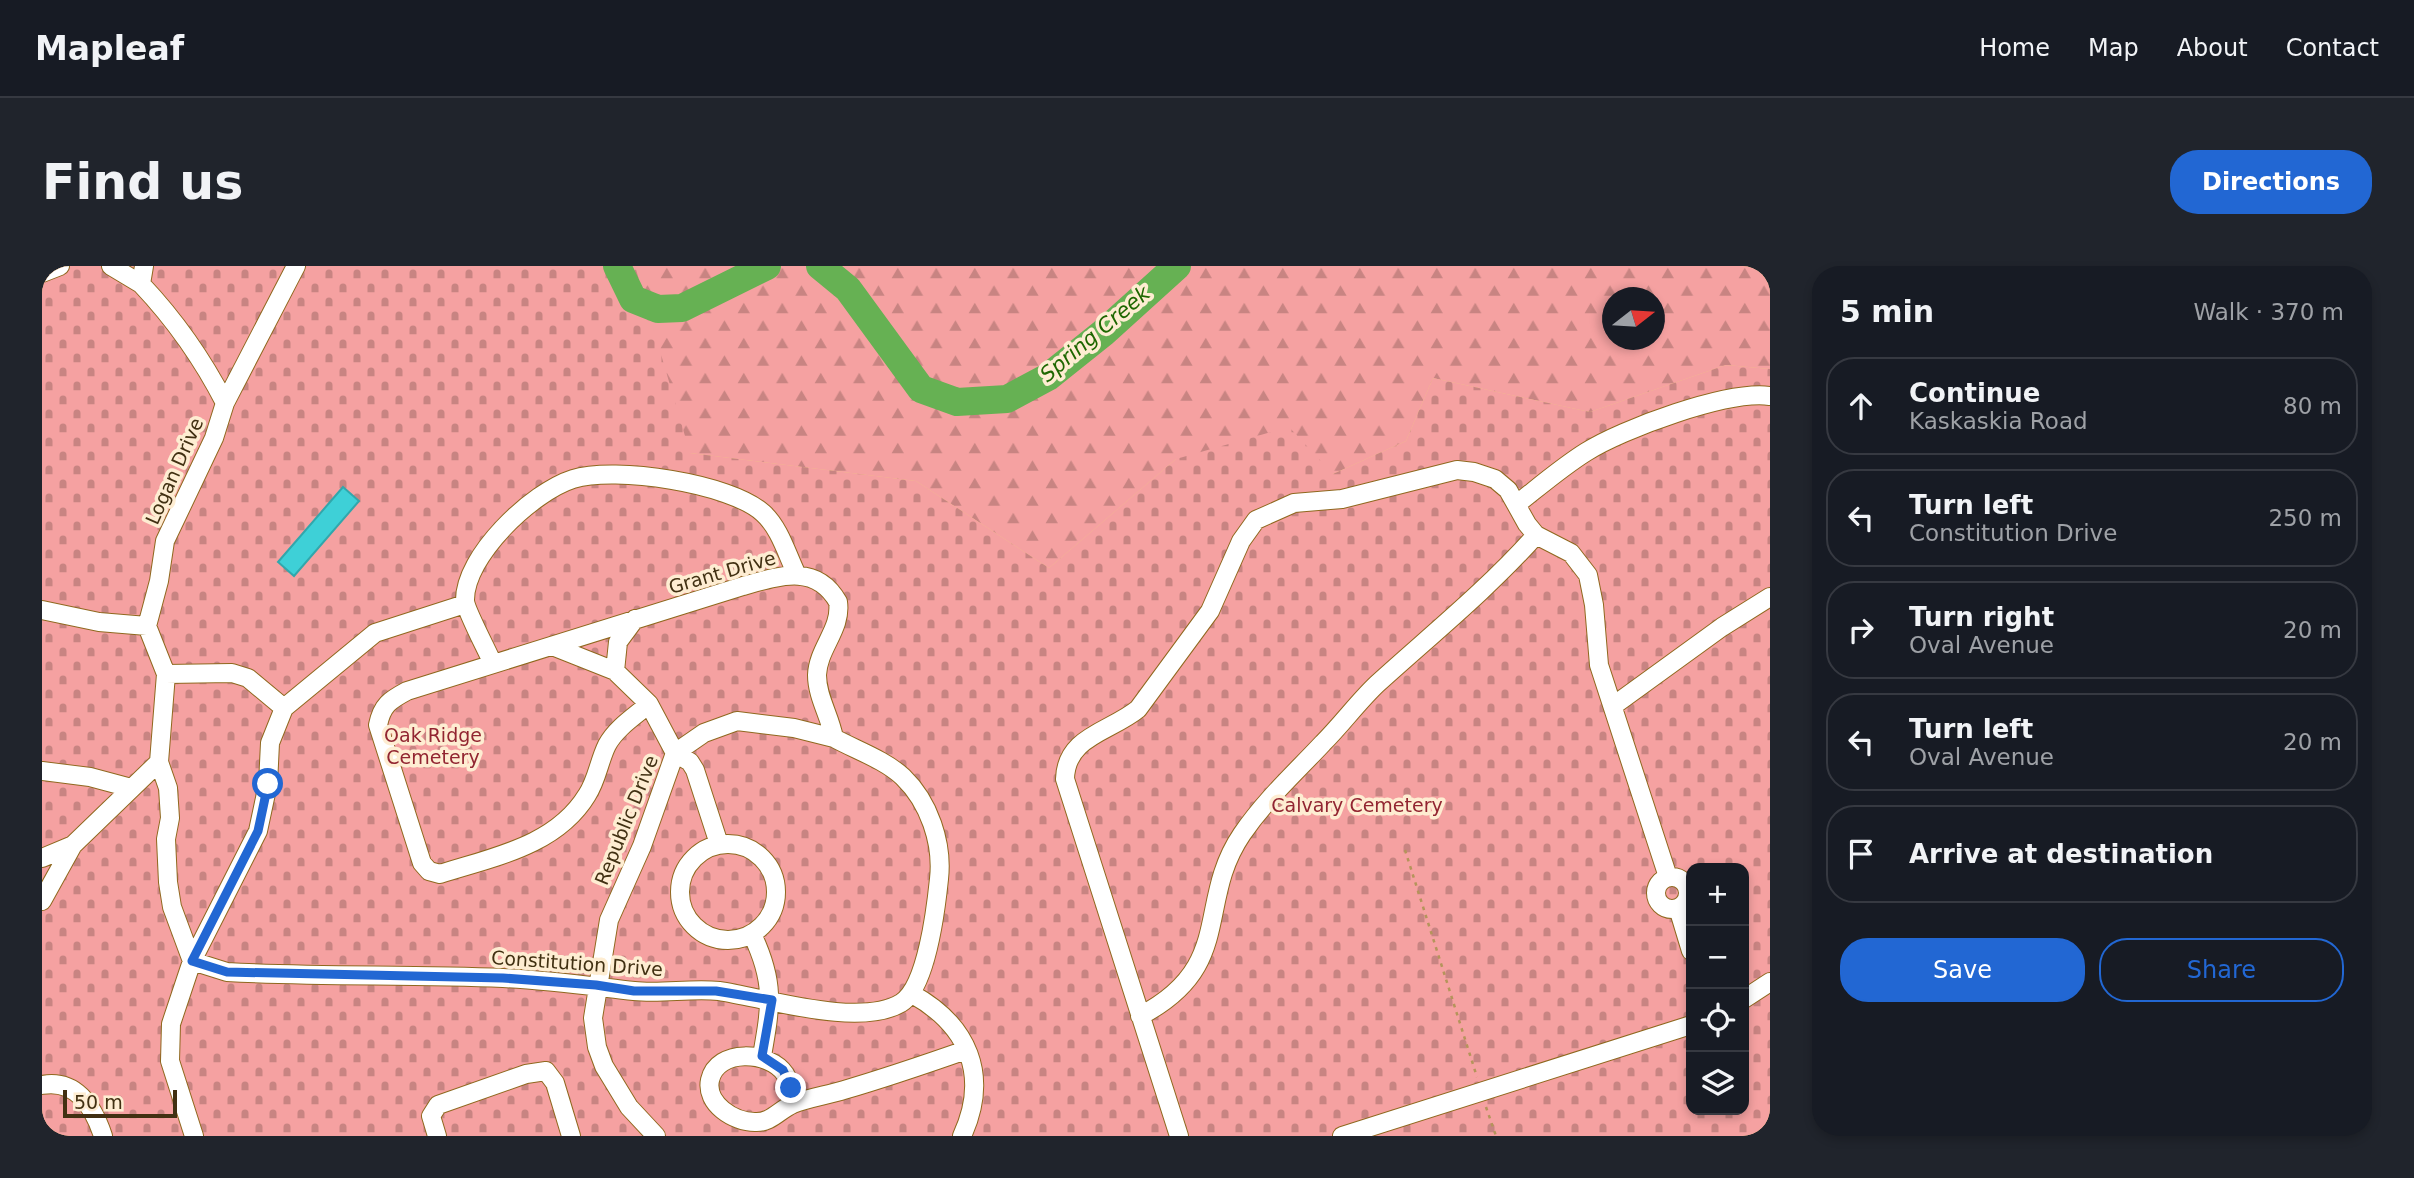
<!DOCTYPE html>
<html lang="en">
<head>
<meta charset="utf-8">
<style>
  :root { --surface:#171b24; --page:#20242c; --text:#f1f3f6; --muted:#9ea1a6; --line:#363941; --accent:#2267d3 }
  body { margin:0; font-family:"DejaVu Sans",sans-serif; background:var(--page); color:var(--text) }
  .controls { position:absolute; right:21px; bottom:21px; display:grid; overflow:hidden; border-radius:14px; box-shadow:0 4px 10px #0003 }
  .controls button { width:63px; height:63px; display:grid; place-items:center; padding:0; border:0; border-bottom:2px solid var(--line); background:var(--surface); color:var(--text); font:35px sans-serif }
  .compass { position:absolute; left:1560px; top:21px; width:63px; height:63px; border-radius:50%; background:var(--surface); box-shadow:0 4px 10px #0003; rotate:73deg }
  .scale { position:absolute; left:21px; bottom:18px; width:114px; box-sizing:border-box; padding-left:7px; border:4px solid #413012; border-top:0; font-size:19px; line-height:24px; white-space:nowrap; color:#413012; -webkit-text-stroke:5px #feedd2; paint-order:stroke }
  .stop { position:absolute; width:21px; height:21px; margin:-16px; border:5px solid #2267d3; border-radius:50%; background:#fff }
  .stop.end { background:#2267d3; border-color:#fff; box-shadow:0 2px 7px #0008 }
  .list { margin:0; padding:0; list-style:none }
  h2 { display:flex; justify-content:space-between; align-items:center; height:91px; margin:0; padding:0 28px; font-size:30px }
  h2 small { font-size:23px; font-weight:400; color:var(--muted) }
  .list li { display:grid; grid-template-columns:46px 1fr auto; gap:21px; align-items:center; box-sizing:border-box; height:98px; margin:0 14px 14px; padding:0 14px; border:2px solid var(--line); border-radius:28px }
  .list b { display:block; font-size:26px; white-space:nowrap }
  .list p { margin:0; font-size:23px; white-space:nowrap; color:var(--muted) }
  .list em { font-size:23px; font-style:normal; color:var(--muted) }
  .actions { display:flex; gap:14px; padding:21px 28px }
  .actions a { flex:1; padding:16px 0; border:2px solid var(--accent); border-radius:28px; text-align:center; font-size:24px; color:var(--accent) }
  .actions .main { background:var(--accent); color:#fff }
  .icon { flex:none; width:38px; height:38px; fill:none; stroke:currentColor; stroke-width:2; stroke-linecap:round; stroke-linejoin:round }
  .map { position:relative; flex:none; width:1728px; height:870px; overflow:hidden; border-radius:28px }
  header { display:flex; align-items:center; gap:42px; box-sizing:border-box; height:98px; padding:0 35px; background:var(--surface); border-bottom:2px solid var(--line) }
  header strong { font-size:33px }
  nav { display:flex; gap:38px; margin-inline-start:auto; font-size:24px }
  .intro { display:flex; align-items:center; justify-content:space-between; box-sizing:border-box; height:168px; padding:0 42px }
  h1 { margin:0; font-size:49px }
  .button { padding:18px 32px; border-radius:28px; background:var(--accent); color:#fff; font-size:24px; font-weight:700 }
  main { display:flex; gap:42px; padding:0 42px }
  aside { flex:1; background:var(--surface); border-radius:28px; box-shadow:0 4px 10px #0003 }
  .map>svg:first-child { display:block }
</style>
</head>
<body>
<header>
<strong>Mapleaf</strong>
<nav><a>Home</a><a>Map</a><a>About</a><a>Contact</a></nav>
</header>
<div class="intro"><h1>Find us</h1><a class="button">Directions</a></div>
<main>
<div class="map">
<svg width="1728" height="870" viewBox="0 0 1728 870">
  <defs>
    <pattern id="forest-firs" width="22" height="20" patternUnits="userSpaceOnUse" patternTransform="scale(1.75)"><rect width="22" height="20" fill="#f5a1a1"/><path d="M5 1l3.5 6h-7zM16 11l3.5 6h-7z" fill="#c88482"/></pattern>
    <pattern id="cemetery-stones" width="16" height="16" patternUnits="userSpaceOnUse" patternTransform="scale(1.75)"><rect width="16" height="16" fill="#f5a1a1"/><path d="M2 7V4a2 2 0 0 1 4 0v3zM10 15v-3a2 2 0 0 1 4 0v3z" fill="#c88482"/></pattern>
  </defs>
  <rect width="100%" height="100%" fill="#f2c881"/>
  <path fill="url(#forest-firs)" fill-rule="evenodd" d="M379,0H1728V103L1684,99L1548,146L1391,112L1364,175L1291,208L1134,193L1007,302L874,215L648,187ZM1570,32H1612V74H1570Z"/>
  <path fill="url(#cemetery-stones)" fill-rule="evenodd" d="M0,0H593L648,187L874,215L1007,302L1134,193L1247,161L1291,208L1364,175L1391,112L1548,146L1684,99L1728,103V870H0ZM1649,602H1702V844H1649Z"/>
  <g fill="none" stroke-linecap="round" stroke-linejoin="round">
    <path stroke="#66b153" stroke-width="28" d="M575,0L591,33L616,43L640,42L725,0
      M778,0L806,23L879,123L915,136L965,133L1006,111L1061,67L1135,0"/>
  </g>
  <path fill="#3ed0d7" stroke="#31a7ac" stroke-width="2" d="M301,221L317,235L252,310L236,296Z"/>
  <g fill="none" stroke-linecap="round" stroke-linejoin="round">
    <g stroke="#8f681e" stroke-width="20">
      <path id="minor" d="M69,0L99,18
        M0,7L18,0
        M183,137L254,0
        M1475,238C1498,220 1520,201 1544,186C1580,163 1686,124 1728,130
        M0,344L57,356L105,360
        M510,380L573,405L607,438L633,487L648,496L653,504L677,578
        M451,398C446,386 424,345 423,335C422,290 490,226 531,213C573,200 688,217 721,247C737,261 745,288 754,307
        M573,405L576,376L593,353
        M124,408L190,407L206,412L242,442L228,477L226,518L216,565L150,695L185,706C277,711 369,708 461,712C505,714 548,720 592,725C620,728 649,722 677,725C724,732 817,762 859,737C885,721 894,642 897,613C901,577 887,536 861,511C843,494 814,484 792,472C788,450 775,431 775,409C776,382 800,363 796,336C774,297 737,310 701,320L365,425C348,434 340,439 336,459L380,597L387,605L398,608C451,591 514,580 545,529C555,514 557,495 565,479C574,462 593,450 607,438
        M1571,440L1680,361L1728,331
        M242,442L333,367L423,338
        M117,496L126,522L128,552L124,573L126,616L130,641L150,695L129,758L128,795L152,870
        M0,505L48,511L89,522
        M638 626a48 48 0 1 1 96 0a48 48 0 1 1-96 0Z
        M0,592L31,579
        M1614 627a16 16 0 1 1 32 0a16 16 0 1 1-32 0Z
        M0,635L31,579L117,496L124,408L105,360L117,315L123,275L172,172L183,137C160,92 134,55 99,18L102,0
        M1636,642L1649,685
        M710,668C733,716 729,739 720,790
        M870,728C926,759 948,809 920,870
        M1702,733L1728,716
        M1098,750C1194,700 1153,637 1200,568C1224,533 1253,507 1281,477C1300,458 1316,436 1335,418C1389,369 1446,323 1494,269
        M0,819C34,813 51,840 61,870
        M750,838C749,828 749,817 743,808C728,785 675,782 668,814C663,838 692,856 713,856C729,857 737,844 751,838C766,832 786,829 802,824C843,812 884,798 924,784
        M395,870L389,850L396,839L484,808L504,805L513,817L529,870
        M614,870L587,841L562,800L555,781L551,752L567,654L600,580L633,487L662,467L695,455L752,462L792,472
        M1137,870L1023,513C1024,470 1068,466 1096,443L1168,345L1199,275L1214,254L1252,237L1300,233L1415,204L1432,206L1453,213L1466,224L1485,258L1494,269L1529,287L1546,309L1552,339L1557,399L1626,611
        M1300,870L1649,759"/>
    </g>
    <path stroke="#b5945b" stroke-width="2.5" stroke-dasharray="3.5 5" stroke-linecap="butt" d="M1363,584L1435,811
      M1444,841L1454,870"/>
    <use href="#minor" stroke="#fff" stroke-width="18"/>
  </g>
  <g fill="none" stroke-linecap="round" stroke-linejoin="round">
    <path stroke="#2267d3" stroke-width="9" d="M226,518L216,565L150,695L185,706L461,712L554,719L592,725H674L730,734L720,790L741,804L749,822"/>
  </g>
  <g text-anchor="middle" stroke-width="7" stroke-linejoin="round" paint-order="stroke">
    <g font-size="19" fill="#413012" stroke="#feedd2">
      <text transform="translate(132 205) rotate(-66)" y="7">Logan Drive</text>
      <text transform="translate(680 306) rotate(-16)" y="7">Grant Drive</text>
      <text transform="translate(584 554) rotate(-68)" y="7">Republic Drive</text>
      <text transform="translate(535 697) rotate(4)" y="7">Constitution Drive</text>
    </g>
    <g font-size="19" fill="#922531" stroke="#feedd2">
      <text x="391" y="476">Oak Ridge<tspan x="391" dy="22">Cemetery</tspan></text>
      <text x="1315" y="546">Calvary Cemetery</text>
    </g>
    <g font-size="21" font-style="italic" fill="#1e6700" stroke="#feedd2">
      <text transform="translate(1053 68) rotate(-40)" y="7">Spring Creek</text>
    </g>
  </g>
</svg>
<div class="controls">
<button>+</button>
<button>−</button>
<button><svg class="icon" aria-label="locate" viewBox="0 0 24 24"><circle cx="12" cy="12" r="6"/><path d="M12 2v4M12 18v4M2 12h4M18 12h4"/></svg></button>
<button><svg class="icon" aria-label="layers" viewBox="0 0 24 24"><path d="M12 4l9 5-9 5-9-5zM3 14l9 5 9-5"/></svg></button>
</div>
<svg class="compass" viewBox="-18 -18 36 36"><path d="M0-13l5 13h-10z" fill="#e53935"/><path d="M0 13l5-13h-10z" fill="#9ea1a6"/></svg>
<div class="scale">50 m</div>
<div class="stop" style="left:226px;top:518px"></div>
<div class="stop end" style="left:749px;top:822px"></div>
</div>
<aside>
<h2>5 min<small>Walk · 370 m</small></h2>
<ul class="list">
<li><svg class="icon" aria-label="ahead" viewBox="0 0 24 24"><path d="M12 20V5M6 11l6-6 6 6"/></svg><div><b>Continue</b><p>Kaskaskia Road</p></div><em>80 m</em></li>
<li><svg class="icon" aria-label="left" viewBox="0 0 24 24"><path d="M17 20v-9H6M10 6l-5 5 5 5"/></svg><div><b>Turn left</b><p>Constitution Drive</p></div><em>250 m</em></li>
<li><svg class="icon" aria-label="right" viewBox="0 0 24 24"><path d="M7 20v-9h11M14 6l5 5-5 5"/></svg><div><b>Turn right</b><p>Oval Avenue</p></div><em>20 m</em></li>
<li><svg class="icon" aria-label="left" viewBox="0 0 24 24"><path d="M17 20v-9H6M10 6l-5 5 5 5"/></svg><div><b>Turn left</b><p>Oval Avenue</p></div><em>20 m</em></li>
<li><svg class="icon" aria-label="arrive" viewBox="0 0 24 24"><path d="M6 21V4h12l-3 4 3 4H6"/></svg><div><b>Arrive at destination</b></div></li>
</ul>
<div class="actions"><a class="main">Save</a><a>Share</a></div>
</aside>
</main>
</body>
</html>
